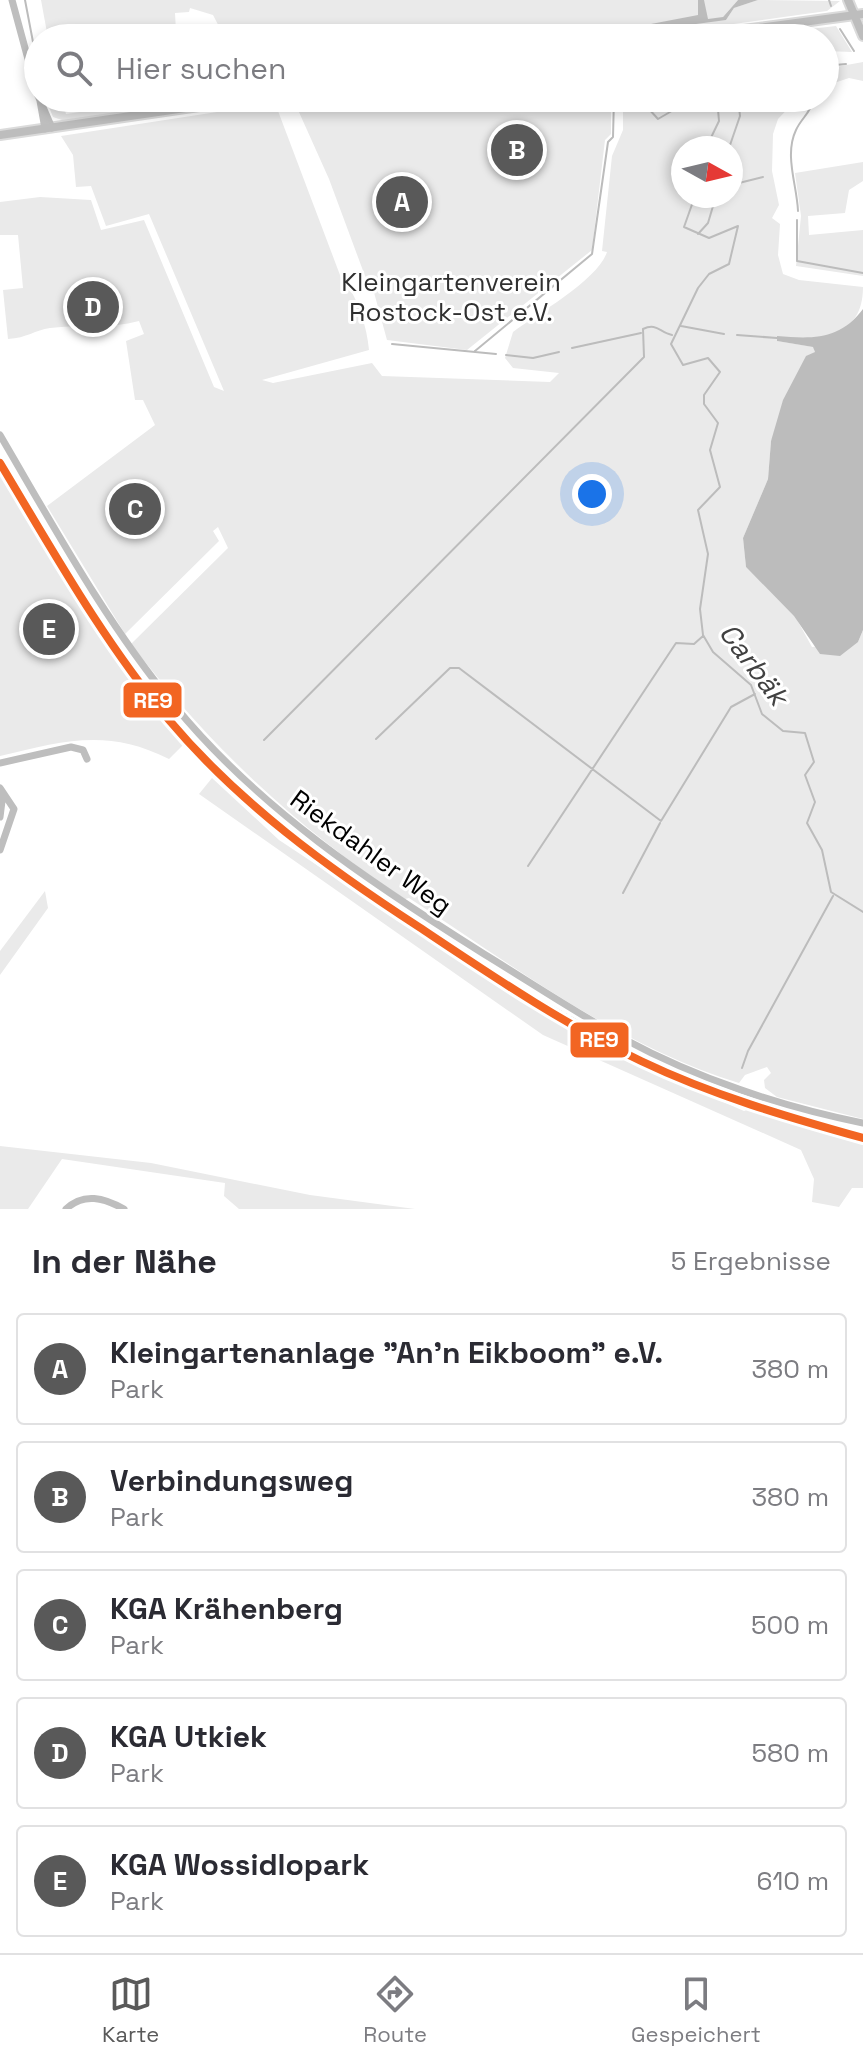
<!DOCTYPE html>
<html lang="de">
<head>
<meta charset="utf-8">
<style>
  :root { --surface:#fff; --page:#f7f7f7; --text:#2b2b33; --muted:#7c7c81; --line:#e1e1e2; --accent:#595959 }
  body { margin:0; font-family:"Space Grotesk",sans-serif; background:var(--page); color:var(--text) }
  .compass { position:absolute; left:671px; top:136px; width:72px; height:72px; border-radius:50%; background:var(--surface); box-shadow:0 4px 12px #0003; rotate:98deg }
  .you { position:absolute; left:592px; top:494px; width:28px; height:28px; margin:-20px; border:6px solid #fff; border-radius:50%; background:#1a73e8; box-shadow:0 0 0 12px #1a73e833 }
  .badge { display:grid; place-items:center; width:52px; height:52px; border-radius:50%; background:var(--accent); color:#fff; font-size:26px; font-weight:700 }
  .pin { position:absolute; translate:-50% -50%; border:4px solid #fff; box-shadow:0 2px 8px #0006 }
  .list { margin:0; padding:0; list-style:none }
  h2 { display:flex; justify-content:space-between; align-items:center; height:104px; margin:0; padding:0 32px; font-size:34px }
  h2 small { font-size:26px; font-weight:400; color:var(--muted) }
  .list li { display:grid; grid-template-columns:52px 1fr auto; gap:24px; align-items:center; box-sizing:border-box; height:112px; margin:0 16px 16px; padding:0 16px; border:2px solid var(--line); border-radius:8px }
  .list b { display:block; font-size:30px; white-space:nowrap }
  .list p { margin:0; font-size:26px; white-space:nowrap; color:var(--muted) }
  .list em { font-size:26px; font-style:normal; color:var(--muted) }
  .icon { flex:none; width:44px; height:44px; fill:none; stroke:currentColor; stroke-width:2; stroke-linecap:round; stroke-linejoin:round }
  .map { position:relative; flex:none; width:863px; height:1209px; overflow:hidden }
  .search { position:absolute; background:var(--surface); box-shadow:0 4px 12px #0003; left:24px; right:24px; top:24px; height:88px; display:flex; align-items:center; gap:20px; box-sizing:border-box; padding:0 28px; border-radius:44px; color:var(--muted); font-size:30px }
  .sheet { height:744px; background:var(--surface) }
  nav { display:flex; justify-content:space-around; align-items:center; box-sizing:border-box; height:112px; border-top:2px solid var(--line); background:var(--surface); font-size:22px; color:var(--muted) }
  nav a { display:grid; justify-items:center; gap:4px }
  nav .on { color:var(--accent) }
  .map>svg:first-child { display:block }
</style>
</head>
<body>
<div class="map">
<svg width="863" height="1209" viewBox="0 0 863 1209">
  <rect width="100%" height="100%" fill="#fff"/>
  <path fill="#eaeaea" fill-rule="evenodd" d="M41,0H738L723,17L726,20L734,8L758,0L840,1L827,11L634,38H225L213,15L190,8L189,12L175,13L176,31L126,38H48Z
    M836,26L852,52L825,51V38H815L810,29Z
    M863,62V81L849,78L825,86V69Z
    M177,98L226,99L65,121L53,117L49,107L54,99H62L66,114Z
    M311,98H611V134L605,140L592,250L467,350L387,340L372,285L365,276L329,179L294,101Z
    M623,98H798L778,119L773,134L772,171L779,205L772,218L780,224L778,255L783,274L799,280L863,287C863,339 819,339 777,341L814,347L815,352L771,441L768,479L743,538L746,567L795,616L812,647L858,642L863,630V1119L777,1097L765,1088L764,1080L771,1073L767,1067L745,1075L739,1083C618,1046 514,966 409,898L405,899C297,829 209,745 131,644L228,548L218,527L213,531L219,541L125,634L47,506L155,425L143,400H135L126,341L144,334L139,321C110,329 80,324 50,328C35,330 27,338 8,339L3,290L23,288L18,235H0V202L40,197L91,200L101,230L144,220L214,387L224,391L149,214L106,226L91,186L76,187L73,155L61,136L275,103L343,283H347C359,304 367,327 369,350L262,380L273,383L372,363L382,376L550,382L559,373L513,368L505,358L513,332C537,314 598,280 607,252L602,251L612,156L623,130ZM683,148H731V196H683Z
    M863,162V181L849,190L845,213L808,216L809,235L863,230V276L796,266L801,216L795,173Z
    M0,475L68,585L183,745L169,759C107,728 64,741 0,756Z
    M212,778L279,840L515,996L616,1055L744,1111L752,1108L858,1142L863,1145V1188H852L839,1207L812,1202L814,1179L801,1150L543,1035L199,794Z
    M45,891L48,908L0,975V951Z
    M0,1146L151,1163L310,1195L415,1209H239L224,1196L225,1183L62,1159L28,1209H0Z"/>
  <path fill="#bcbcbc" d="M698,0H704L708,19L723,17L738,0H758L734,8L726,20L636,32L633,38H628L630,28L698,15Z
    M863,309V630L858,642L840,656L820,654L794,616L746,567L743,538L768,479L771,441L783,400L806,356L815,352L813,347L777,341V336C813,339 840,340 863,309Z"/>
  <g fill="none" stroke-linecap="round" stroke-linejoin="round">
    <path stroke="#bcbcbc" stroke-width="2" d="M25,0L33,42
      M829,0L831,6
      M840,29L854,51
      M825,66L846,64
      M647,98L648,108L658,119L694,98
      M706,148L719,121L717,98
      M729,148L740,116L738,98
      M731,185L763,177
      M695,196L684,227L709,238L738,226L729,264L709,274L698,288L671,344L683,365L708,358L720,372L704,395V404L718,423L710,450L720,487L698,510L708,554L700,609L703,635L713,652L751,685L762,714L783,731L805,733L814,762L805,775L815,802L807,823L822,850L831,892L863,912
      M798,211C797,185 784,155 796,130C802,117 811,113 814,98
      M797,220V261L863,273
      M698,234L708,223L716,196
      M681,326L724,334
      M737,335L777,338
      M392,344L496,354
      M572,348L641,333
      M475,351L592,254L608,142L613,137L614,98
      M506,355L533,358L559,352
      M376,739L450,668H459L661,821L731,707L755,694
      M264,740L644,357L643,329C657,322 660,333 672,335
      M528,866L676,643L694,644L703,636
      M623,893L660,823
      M742,1068L748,1051L833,896"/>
    <g stroke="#dbdbdb" stroke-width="12">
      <path id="major" d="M848,0L863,36
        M683,38L863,14
        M0,135L254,98"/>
    </g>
    <path stroke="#bebebe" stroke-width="7" d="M12,0L38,96
      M39,98L52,128
      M40,101L45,129
      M0,435C54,527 106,623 174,705C259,809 371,883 484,954C530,982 576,1013 624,1039C696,1078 782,1107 863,1123
      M0,763L71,747L83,750L87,759
      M0,788L14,809L0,850
      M0,817L3,793
      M66,1209C84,1192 104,1198 124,1209"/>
    <use href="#major" stroke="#bdbdbd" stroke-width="8"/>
    <path stroke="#bdbdbd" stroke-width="2" stroke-dasharray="12 4 2 4" stroke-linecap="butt" d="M456,952L641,1057L747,1100L863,1133"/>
    <g stroke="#fff" stroke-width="14">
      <path id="rail-1" d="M0,463C53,551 103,641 169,720C239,803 328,868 419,927C491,975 563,1024 641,1061C712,1095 787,1117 863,1138"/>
    </g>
    <use href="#rail-1" stroke="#f26522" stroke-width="8"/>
  </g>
  <g text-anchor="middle" stroke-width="6" stroke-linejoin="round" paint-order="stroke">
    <g font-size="26" fill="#303030" stroke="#fff">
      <text x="451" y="291">Kleingartenverein<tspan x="451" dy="30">Rostock-Ost e.V.</tspan></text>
    </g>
    <g font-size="26" fill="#000" stroke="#fff">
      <text transform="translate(371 852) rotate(36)" y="9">Riekdahler Weg</text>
    </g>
    <g font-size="28" font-style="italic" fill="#414141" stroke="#fff">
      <text transform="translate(754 664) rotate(53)" y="10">Carbäk</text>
    </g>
  </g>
  <g stroke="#fff" stroke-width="3">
    <rect x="122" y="681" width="61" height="38" rx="8" fill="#f26522"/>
    <rect x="569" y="1021" width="61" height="38" rx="8" fill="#f26522"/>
  </g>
  <g font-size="22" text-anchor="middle" font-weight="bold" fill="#fff">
    <text x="153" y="708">RE9</text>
    <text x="599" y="1047">RE9</text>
  </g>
</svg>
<svg class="compass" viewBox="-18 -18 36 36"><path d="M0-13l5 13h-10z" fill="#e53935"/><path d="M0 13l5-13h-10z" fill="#7c7c81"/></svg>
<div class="you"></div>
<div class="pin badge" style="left:402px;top:202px">A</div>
<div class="pin badge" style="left:517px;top:150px">B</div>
<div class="pin badge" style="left:135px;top:509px">C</div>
<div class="pin badge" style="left:93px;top:307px">D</div>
<div class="pin badge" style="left:49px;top:629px">E</div>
<div class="search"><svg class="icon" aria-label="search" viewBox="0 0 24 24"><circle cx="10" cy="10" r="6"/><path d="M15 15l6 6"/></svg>Hier suchen</div>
</div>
<section class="sheet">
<h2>In der Nähe<small>5 Ergebnisse</small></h2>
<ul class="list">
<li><span class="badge">A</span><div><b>Kleingartenanlage &quot;An'n Eikboom&quot; e.V.</b><p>Park</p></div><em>380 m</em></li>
<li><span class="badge">B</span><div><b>Verbindungsweg</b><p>Park</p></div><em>380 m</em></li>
<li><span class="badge">C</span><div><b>KGA Krähenberg</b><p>Park</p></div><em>500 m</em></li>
<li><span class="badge">D</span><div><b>KGA Utkiek</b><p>Park</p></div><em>580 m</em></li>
<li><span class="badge">E</span><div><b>KGA Wossidlopark</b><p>Park</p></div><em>610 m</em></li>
</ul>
</section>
<nav>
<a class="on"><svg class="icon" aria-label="map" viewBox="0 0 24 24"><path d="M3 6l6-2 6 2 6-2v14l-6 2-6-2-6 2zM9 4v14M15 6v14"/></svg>Karte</a>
<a><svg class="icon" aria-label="directions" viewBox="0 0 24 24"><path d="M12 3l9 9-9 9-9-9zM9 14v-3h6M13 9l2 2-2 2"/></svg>Route</a>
<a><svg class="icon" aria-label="saved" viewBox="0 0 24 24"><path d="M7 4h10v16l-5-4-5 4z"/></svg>Gespeichert</a>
</nav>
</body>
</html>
